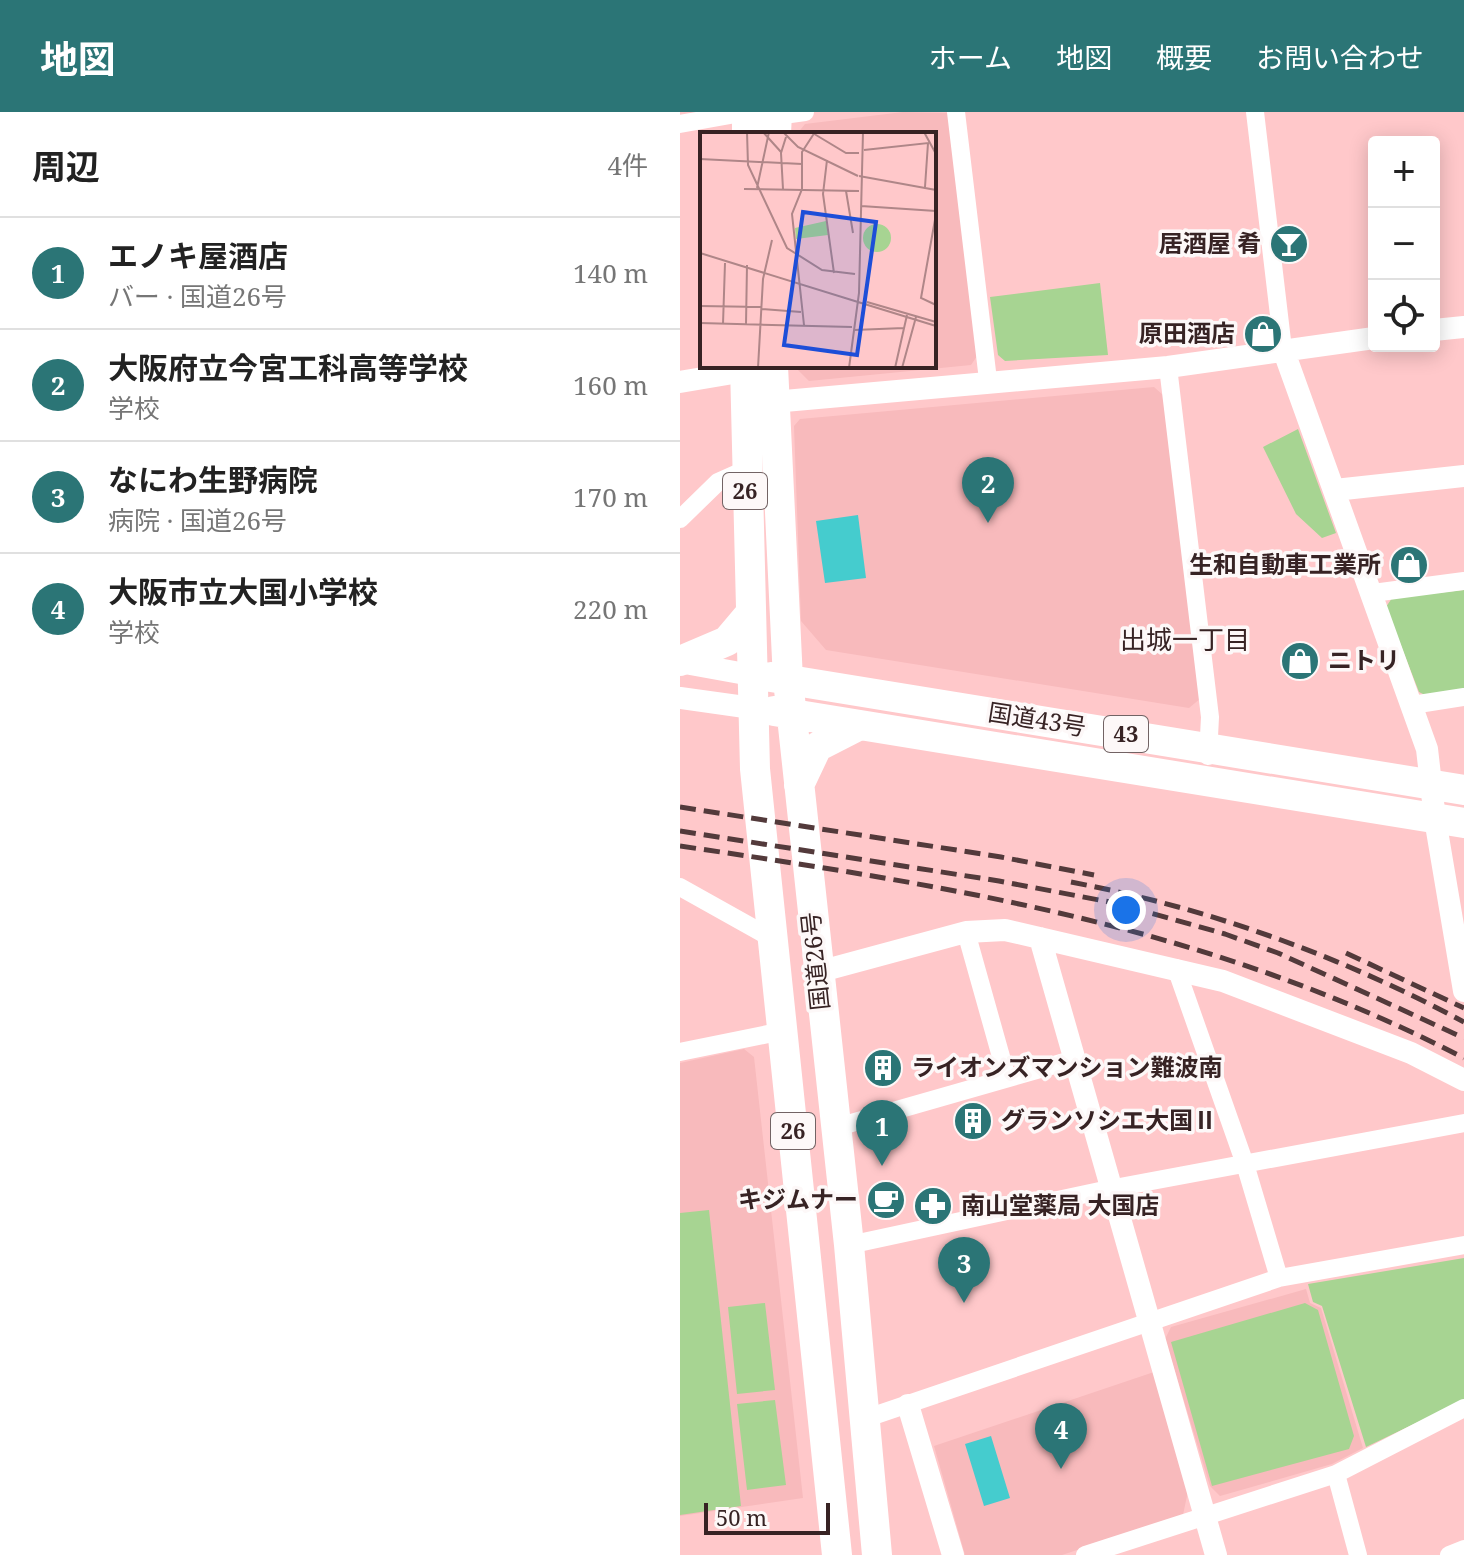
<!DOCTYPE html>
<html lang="ja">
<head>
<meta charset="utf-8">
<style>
  :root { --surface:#fff; --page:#f6f6f6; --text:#222; --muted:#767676; --line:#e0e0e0; --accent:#2b7576 }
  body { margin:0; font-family:"Noto Serif","Noto Sans JP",serif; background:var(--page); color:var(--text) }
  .controls { position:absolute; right:24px; top:24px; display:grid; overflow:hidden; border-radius:8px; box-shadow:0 4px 20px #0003 }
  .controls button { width:72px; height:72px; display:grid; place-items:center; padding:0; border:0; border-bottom:2px solid var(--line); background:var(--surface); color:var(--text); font:40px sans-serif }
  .scale { position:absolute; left:24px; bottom:20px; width:126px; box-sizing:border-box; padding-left:8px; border:4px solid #372324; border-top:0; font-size:22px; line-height:28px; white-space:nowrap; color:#372324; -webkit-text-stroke:6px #fdf8f8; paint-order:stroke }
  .you { position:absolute; left:446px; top:798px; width:28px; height:28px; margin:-20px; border:6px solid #fff; border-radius:50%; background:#1a73e8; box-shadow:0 0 0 12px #1a73e833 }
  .badge { display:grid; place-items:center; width:52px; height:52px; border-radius:50%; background:var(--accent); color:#fff; font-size:26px; font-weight:700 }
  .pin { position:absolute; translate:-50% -66px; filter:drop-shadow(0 2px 4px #0008) }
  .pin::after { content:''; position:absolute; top:42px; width:28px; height:24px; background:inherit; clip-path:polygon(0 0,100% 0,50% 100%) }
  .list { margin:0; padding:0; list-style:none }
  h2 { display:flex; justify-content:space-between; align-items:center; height:104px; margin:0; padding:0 32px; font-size:34px }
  h2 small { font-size:26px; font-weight:400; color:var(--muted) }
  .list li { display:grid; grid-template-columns:52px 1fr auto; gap:24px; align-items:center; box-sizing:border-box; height:112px; padding:0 32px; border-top:2px solid var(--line) }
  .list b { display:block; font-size:30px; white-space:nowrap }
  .list p { margin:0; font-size:26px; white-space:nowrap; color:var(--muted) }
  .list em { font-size:26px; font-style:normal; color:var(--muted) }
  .icon { flex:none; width:44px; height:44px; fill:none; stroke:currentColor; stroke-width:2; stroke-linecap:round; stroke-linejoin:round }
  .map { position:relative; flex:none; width:784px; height:1443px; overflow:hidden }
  header { display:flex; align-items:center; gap:48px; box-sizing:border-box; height:112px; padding:0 40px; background:var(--accent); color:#fff }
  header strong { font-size:38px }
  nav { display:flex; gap:44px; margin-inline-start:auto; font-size:28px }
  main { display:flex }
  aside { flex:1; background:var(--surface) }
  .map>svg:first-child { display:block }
</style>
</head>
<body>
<header>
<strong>地図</strong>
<nav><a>ホーム</a><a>地図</a><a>概要</a><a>お問い合わせ</a></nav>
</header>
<main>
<aside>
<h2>周辺<small>4件</small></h2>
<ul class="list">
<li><span class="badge">1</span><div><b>エノキ屋酒店</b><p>バー · 国道26号</p></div><em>140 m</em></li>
<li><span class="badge">2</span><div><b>大阪府立今宮工科高等学校</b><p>学校</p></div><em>160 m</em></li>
<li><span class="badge">3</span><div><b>なにわ生野病院</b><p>病院 · 国道26号</p></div><em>170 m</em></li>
<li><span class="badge">4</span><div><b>大阪市立大国小学校</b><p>学校</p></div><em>220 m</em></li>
</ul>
</aside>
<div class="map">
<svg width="784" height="1443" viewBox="0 0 784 1443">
  <rect width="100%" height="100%" fill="#ffc8ca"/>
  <path fill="#f8babc" d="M223,0L268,1L297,244L291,253L129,269L114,254H254V22H117L125,12Z
    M474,275L483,283L521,586L509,596L146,538L121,509L114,314L120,307Z
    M64,937L74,945L123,1386L0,1404V951Z
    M626,1177L630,1191L641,1196L683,1336L652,1352L540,1384L530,1374L485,1227L491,1215Z
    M474,1260L508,1379L503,1403L382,1443H285L254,1334Z"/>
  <path fill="#a7d492" d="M420,171L428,243L325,249L318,243L310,185Z
    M618,317L656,421L642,426L616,402L583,335Z
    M784,478V579L745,583L739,580L706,495L712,486Z
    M29,1098L61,1394L0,1403V1101Z
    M784,1146V1288L686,1335L642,1194L633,1190L628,1172Z
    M85,1191L95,1278L57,1282L48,1195Z
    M625,1191L638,1198L674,1324L669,1337L532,1374L491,1230Z
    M95,1288L106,1373L67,1378L57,1292Z"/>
  <path fill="#45ccce" d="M178,403L186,466L145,471L136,409Z
    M311,1324L330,1386L304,1394L285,1332Z"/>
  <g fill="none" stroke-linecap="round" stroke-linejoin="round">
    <path stroke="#fff" stroke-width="18" d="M276,0L308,268
      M575,0L603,237
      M96,4L125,0
      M0,12L67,0
      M488,255L530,605L528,644
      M0,407L38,370L65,358
      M693,481L784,469
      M732,593L784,585
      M0,775L93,827
      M286,820L327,966
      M496,856L565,1052L599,1166
      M0,940L103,919
      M154,1016L395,947
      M169,1133L429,1077L784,1011
      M184,1307L599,1166L784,1133
      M656,1362L678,1443
      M405,1443L656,1362L784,1296
      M769,1443L784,1437"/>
    <path stroke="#fff" stroke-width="22" d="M754,218L784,215
      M603,237L747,637L755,707L784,879
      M0,270L65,259
      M93,290L488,255L694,226
      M655,378L784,364
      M0,550L71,563
      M0,586L72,596
      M360,826L536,1443
      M138,860L286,820L325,818L543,869L731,941L784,968
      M228,1293L273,1443"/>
    <path stroke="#fff" stroke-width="30" d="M67,22V0
      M96,22L97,0
      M65,254L75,657L157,1443
      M93,254L108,568L169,1133L197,1443
      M0,549L47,529L69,503
      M91,565L784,678
      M94,599L784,711
      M119,673L137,635L180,613"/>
    <path stroke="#533a3b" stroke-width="5" stroke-dasharray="16 8" stroke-linecap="butt" d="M0,695L321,745L414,763
      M0,719L319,769L435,791L545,822L598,841L784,926
      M0,734C278,775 531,815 784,946
      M391,770C528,796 661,844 784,910
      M666,841L784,896"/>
  </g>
  <defs>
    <g id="bar-disc" transform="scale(2)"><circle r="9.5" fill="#2b7576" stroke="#fdf8f8"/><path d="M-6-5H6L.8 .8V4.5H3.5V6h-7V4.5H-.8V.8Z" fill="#fff"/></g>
    <g id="shop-disc" transform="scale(2)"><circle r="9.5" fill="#2b7576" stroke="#fdf8f8"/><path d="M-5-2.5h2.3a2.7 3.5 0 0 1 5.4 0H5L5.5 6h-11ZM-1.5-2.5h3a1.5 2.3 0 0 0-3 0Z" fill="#fff"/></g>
    <g id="building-disc" transform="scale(2)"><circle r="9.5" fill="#2b7576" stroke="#fdf8f8"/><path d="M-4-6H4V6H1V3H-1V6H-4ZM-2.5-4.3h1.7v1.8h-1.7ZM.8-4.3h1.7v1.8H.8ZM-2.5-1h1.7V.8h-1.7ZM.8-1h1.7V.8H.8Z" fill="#fff"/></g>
    <g id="cafe-disc" transform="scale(2)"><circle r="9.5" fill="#2b7576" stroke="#fdf8f8"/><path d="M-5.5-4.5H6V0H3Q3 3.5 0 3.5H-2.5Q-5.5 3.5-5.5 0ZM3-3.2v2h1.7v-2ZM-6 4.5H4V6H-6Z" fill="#fff"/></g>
    <g id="pharmacy-disc" transform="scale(2)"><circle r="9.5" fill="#2b7576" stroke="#fdf8f8"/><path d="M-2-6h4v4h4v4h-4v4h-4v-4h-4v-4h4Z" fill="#fff"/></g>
  </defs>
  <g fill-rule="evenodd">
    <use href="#bar-disc" x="609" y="132"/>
    <use href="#shop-disc" x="583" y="222"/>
    <use href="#shop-disc" x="729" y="453"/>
    <use href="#shop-disc" x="620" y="549"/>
    <use href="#building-disc" x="203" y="956"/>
    <use href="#building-disc" x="293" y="1009"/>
    <use href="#cafe-disc" x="206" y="1088"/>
    <use href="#pharmacy-disc" x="253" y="1094"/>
  </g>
  <g text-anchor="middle" stroke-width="7" stroke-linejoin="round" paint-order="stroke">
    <g fill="#fdf8f8" stroke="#726364" stroke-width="2">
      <rect x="43" y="361" width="44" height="36" rx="6"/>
      <rect x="424" y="604" width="44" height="36" rx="6"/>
      <rect x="91" y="1001" width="44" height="36" rx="6"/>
    </g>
    <g font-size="22" font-weight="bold" fill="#372324">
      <text x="65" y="387">26</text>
      <text x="446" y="630">43</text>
      <text x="113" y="1027">26</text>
    </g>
    <g font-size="24" font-weight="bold" fill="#372324" stroke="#fdf8f8" text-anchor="end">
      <text x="581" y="140">居酒屋 肴</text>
      <text x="555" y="230">原田酒店</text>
      <text x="701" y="461">生和自動車工業所</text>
      <text x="648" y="557" text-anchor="start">ニトリ</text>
      <text x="231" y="964" text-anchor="start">ライオンズマンション難波南</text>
      <text x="321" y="1017" text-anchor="start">グランソシエ大国Ⅱ</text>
      <text x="178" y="1096">キジムナー</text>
      <text x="281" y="1102" text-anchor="start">南山堂薬局 大国店</text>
    </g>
    <g font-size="24" fill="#372324" stroke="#fdf8f8">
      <text transform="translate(357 608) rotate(9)" y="8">国道43号</text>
      <text transform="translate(136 849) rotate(-96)" y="8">国道26号</text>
    </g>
    <g font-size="26" fill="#372324" stroke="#fdf8f8">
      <text x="505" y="537">出城一丁目</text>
    </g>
  </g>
  <g transform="translate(20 20)">
    <rect width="236" height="236" fill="#ffc8ca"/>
    <path d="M126,89L128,103L96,107L95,96ZM163 106a14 14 0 1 1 28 0a14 14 0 1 1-28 0Z" fill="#a7d492"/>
    <path fill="none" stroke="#af8688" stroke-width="2" d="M47,0L48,33L87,116L122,138L155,142M63,0L81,20M83,0L98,15L158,44M111,0L146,21H159M224,0L236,22M164,18L228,11L225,55M0,27L102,32M127,28L123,62L134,141M159,44L236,58M57,56L69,0M44,57L159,59M83,57L81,21L86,5M146,59L153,101M161,74L236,79M236,82L221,166L236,173M0,121L158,170M158,170L236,194M167,170L236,190M0,174L62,175M61,177L101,180M0,191L152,195M23,192L25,131M46,192L47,133M104,193L92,82L102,57V20L115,0M154,198L204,196M58,236L63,147L72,108M149,236L159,161L163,0M195,236L207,183M202,236L216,185"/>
    <path fill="#1d4ed8" fill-opacity="0.15" stroke="#1d4ed8" stroke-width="4" d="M103,80L176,90L157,223L84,213Z"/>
    <rect width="236" height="236" fill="none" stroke="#372324" stroke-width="4"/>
  </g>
</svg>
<div class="controls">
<button>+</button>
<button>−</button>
<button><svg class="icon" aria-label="locate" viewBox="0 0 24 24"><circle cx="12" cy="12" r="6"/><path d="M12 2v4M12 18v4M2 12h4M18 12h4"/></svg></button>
</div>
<div class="scale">50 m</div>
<div class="you"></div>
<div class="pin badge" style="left:202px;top:1054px">1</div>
<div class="pin badge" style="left:308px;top:411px">2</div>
<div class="pin badge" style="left:284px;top:1191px">3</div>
<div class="pin badge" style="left:381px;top:1357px">4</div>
</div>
</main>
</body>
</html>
